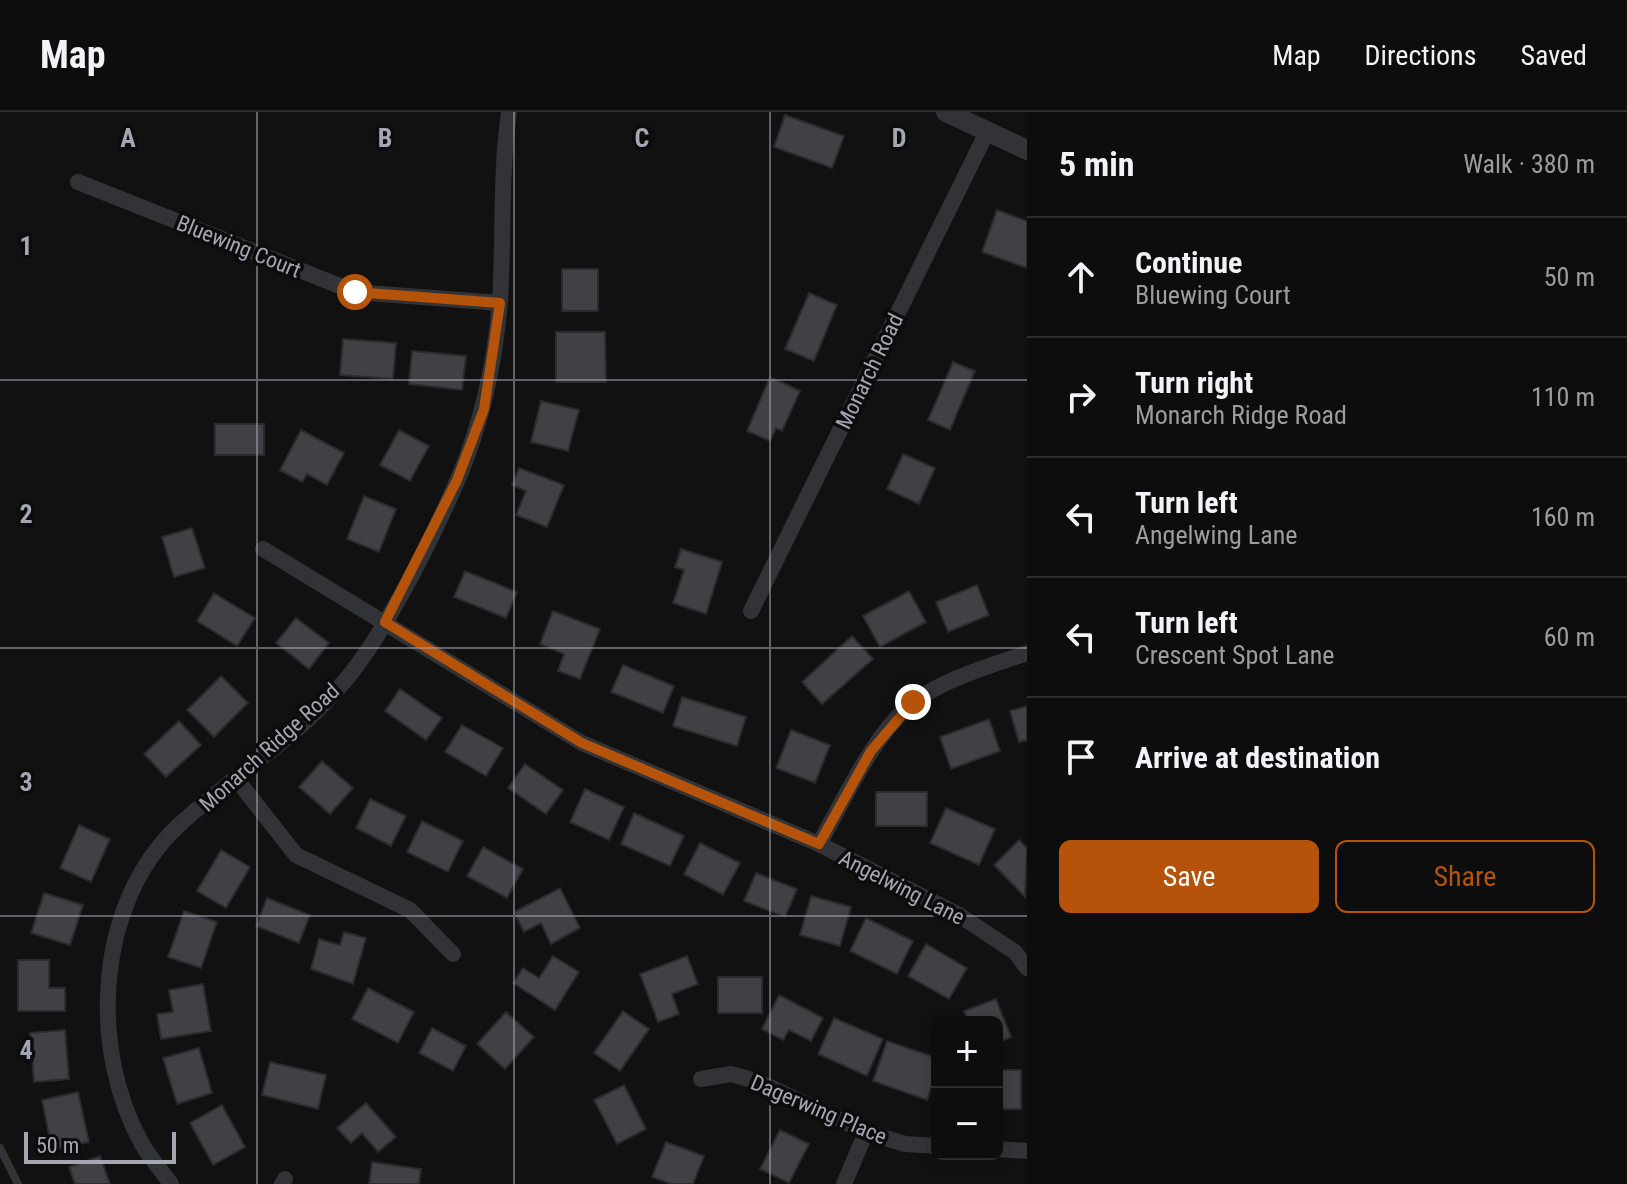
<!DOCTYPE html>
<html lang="en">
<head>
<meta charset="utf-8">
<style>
  :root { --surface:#0d0d0e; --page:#1b1b1c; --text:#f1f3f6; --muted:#9a9c9e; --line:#2d2d2e; --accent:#b45309 }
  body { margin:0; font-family:"Roboto Condensed",sans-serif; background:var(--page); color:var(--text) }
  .controls { position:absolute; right:24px; bottom:24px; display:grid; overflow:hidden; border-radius:12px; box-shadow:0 4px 12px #0003 }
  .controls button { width:72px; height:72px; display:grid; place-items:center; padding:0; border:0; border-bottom:2px solid var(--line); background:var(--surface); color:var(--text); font:40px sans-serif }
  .scale { position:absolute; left:24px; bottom:20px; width:152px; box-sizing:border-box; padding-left:8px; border:4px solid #a3a7b2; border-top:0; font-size:22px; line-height:28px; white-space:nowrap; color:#a3a7b2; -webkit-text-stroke:6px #0c0c0d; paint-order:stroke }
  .stop { position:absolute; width:24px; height:24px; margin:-18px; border:6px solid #b45309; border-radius:50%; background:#fff }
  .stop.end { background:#b45309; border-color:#fff; box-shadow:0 2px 8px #0008 }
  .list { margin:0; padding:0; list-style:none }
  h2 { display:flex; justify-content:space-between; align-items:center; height:104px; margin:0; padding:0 32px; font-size:34px }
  h2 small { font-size:26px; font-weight:400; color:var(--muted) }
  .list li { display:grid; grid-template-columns:52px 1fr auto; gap:24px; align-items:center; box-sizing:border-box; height:120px; padding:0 32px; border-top:2px solid var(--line) }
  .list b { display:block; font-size:30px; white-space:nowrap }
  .list p { margin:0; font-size:26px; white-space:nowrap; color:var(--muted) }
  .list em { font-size:26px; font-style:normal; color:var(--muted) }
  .actions { display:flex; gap:16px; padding:24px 32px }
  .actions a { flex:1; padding:18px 0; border:2px solid var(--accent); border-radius:12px; text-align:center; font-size:28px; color:var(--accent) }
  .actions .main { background:var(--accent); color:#fff }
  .icon { flex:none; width:44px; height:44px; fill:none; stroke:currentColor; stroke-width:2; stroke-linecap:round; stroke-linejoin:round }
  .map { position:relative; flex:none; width:1027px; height:1072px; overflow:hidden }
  header { display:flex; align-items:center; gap:48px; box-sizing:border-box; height:112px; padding:0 40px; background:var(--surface); border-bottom:2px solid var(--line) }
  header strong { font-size:38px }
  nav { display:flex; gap:44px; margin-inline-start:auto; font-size:28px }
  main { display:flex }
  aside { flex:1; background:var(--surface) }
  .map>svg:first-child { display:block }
</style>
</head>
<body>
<header>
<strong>Map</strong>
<nav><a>Map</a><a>Directions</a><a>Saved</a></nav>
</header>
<main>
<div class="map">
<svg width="1027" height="1072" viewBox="0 0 1027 1072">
  <rect width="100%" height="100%" fill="#111112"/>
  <path fill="#404145" stroke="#2b2b2e" stroke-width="2" d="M785,3L844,24L832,56L774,35Z
    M997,98L1027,109V156L982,140Z
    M562,157H598V199H562Z
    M809,181L837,193L814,249L785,237Z
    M556,220H605L606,270H556Z
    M343,227L396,231L393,267L340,263Z
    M412,239L466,244L462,278L409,272Z
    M953,250L975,259L950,318L928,308Z
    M770,265L800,279L782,319L776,316L770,329L747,319Z
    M541,289L579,298L568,339L531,330Z
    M215,312H264V343H215Z
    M301,318L344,341L327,373L307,362L302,370L280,358Z
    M399,318L429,334L410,369L380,353Z
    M903,342L935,356L919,392L887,377Z
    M519,356L564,373L547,415L516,403L526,379L512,373Z
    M364,384L396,397L379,440L347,427Z
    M192,416L205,456L174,465L162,425Z
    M681,437L722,450L706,502L673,491L684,458L675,455Z
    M465,459L517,480L506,506L454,485Z
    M977,473L989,503L948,520L936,490Z
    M909,479L926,510L880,535L863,504Z
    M214,481L255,506L237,534L197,509Z
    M553,499L600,517L580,567L558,559L564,542L540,532Z
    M296,506L329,531L309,557L276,531Z
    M852,524L873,547L822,592L802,570Z
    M623,553L674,574L663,601L611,580Z
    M221,564L248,591L214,625L187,598Z
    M400,577L442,606L426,628L385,599Z
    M682,585L746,605L737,634L673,614Z
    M1027,594V628L1019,630L1010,599Z
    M989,607L1000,639L951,657L940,625Z
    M179,609L201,633L166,665L144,642Z
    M462,613L503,636L486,664L445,640Z
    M791,618L830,633L815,671L776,656Z
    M322,649L353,676L330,702L299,675Z
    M525,652L563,678L546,702L508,676Z
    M585,677L624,695L609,728L570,710Z
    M876,680H927V714H876Z
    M370,687L406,704L391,734L356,716Z
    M946,696L995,717L979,753L930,731Z
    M634,701L684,724L670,754L621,732Z
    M422,709L463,729L448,760L407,740Z
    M79,713L110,727L91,770L60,756Z
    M1019,728L1027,736L1025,785L994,753Z
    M700,731L740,751L723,783L684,762Z
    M483,735L523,757L507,786L467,764Z
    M221,738L250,755L226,796L197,779Z
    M756,761L797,777L785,805L744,789Z
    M560,776L580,816L551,832L541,811L524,820L514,800Z
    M44,781L83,793L70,833L31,821Z
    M811,784L851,795L840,834L800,823Z
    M267,786L310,803L299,831L256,814Z
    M184,799L217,810L201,856L168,845Z
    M866,806L913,829L897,862L850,839Z
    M344,820L366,826L353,872L311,857L319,827L340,833Z
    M926,832L967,856L949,887L908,864Z
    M553,844L579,860L555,898L513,871L523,856L539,866Z
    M687,844L698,872L672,882L679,902L658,910L640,862Z
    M18,848H49V876H65V899H18Z
    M718,865H762V901H718Z
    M203,872L211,919L161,927L157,902L173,900L169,878Z
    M368,876L414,900L398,931L352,907Z
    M779,883L823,906L811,929L789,918L783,928L762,917Z
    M996,887L1011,925L997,931V910H969L964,899Z
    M623,899L649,917L620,959L594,941Z
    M506,900L534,925L505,957L477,932Z
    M834,906L883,927L867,964L818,942Z
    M432,916L466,934L453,959L419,941Z
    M65,918L69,967L34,970L30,921Z
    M887,929L937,946V959L927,988L873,969Z
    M199,936L212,981L177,992L163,946Z
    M270,950L326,963L318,997L262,983Z
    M997,958H1021V997H997Z
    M624,973L646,1017L617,1032L594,988Z
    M78,980L89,1030L52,1038L42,988Z
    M366,991L396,1025L378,1040L362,1021L351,1031L337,1016Z
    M222,993L245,1035L213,1053L190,1011Z
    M780,1018L809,1032L789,1071L760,1057Z
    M666,1030L704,1044L693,1072H671L652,1065Z
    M100,1044L110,1072H75L69,1055Z
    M372,1050L421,1057L419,1072H369Z"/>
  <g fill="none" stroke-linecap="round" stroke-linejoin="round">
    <path stroke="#323337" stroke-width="8" d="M0,1036L18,1072"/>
    <path stroke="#323337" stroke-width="16" d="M78,70L355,180L500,191
      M263,437L582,631L819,732L959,803L1015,840L1027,856
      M751,499L987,20
      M237,668L296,743L410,798L453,842
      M819,732C843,690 875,619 914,590C946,566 990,554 1027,541
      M701,967L731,962L759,970L866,1020L905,1032L937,1034
      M997,1037L1027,1039
      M171,1072C162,1059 150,1046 142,1032C89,937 95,792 178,714C228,667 290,631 336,579C381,531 431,429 458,367C482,311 495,250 500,189C504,126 500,63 509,0
      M282,1072L285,1067
      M844,1072L866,1020"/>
    <path stroke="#323337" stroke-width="20" d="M946,0L1027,38"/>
  </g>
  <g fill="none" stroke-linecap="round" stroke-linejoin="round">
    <path stroke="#b45309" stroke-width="10" d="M355,180L500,191L484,297L457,368L385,510L582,631L819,732L871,639L913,590"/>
  </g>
  <path fill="none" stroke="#a3a7b2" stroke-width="2" stroke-opacity="0.55" d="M257,0V1072M514,0V1072M770,0V1072M0,268H1027M0,536H1027M0,804H1027"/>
  <g text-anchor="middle" stroke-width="7" stroke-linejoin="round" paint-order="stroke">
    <g font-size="22" fill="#a3a7b2" stroke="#0c0c0d">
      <text transform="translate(239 134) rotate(22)" y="8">Bluewing Court</text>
      <text transform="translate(869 259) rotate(-64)" y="8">Monarch Road</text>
      <text transform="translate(269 635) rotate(-42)" y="8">Monarch Ridge Road</text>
      <text transform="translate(902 775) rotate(27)" y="8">Angelwing Lane</text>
      <text transform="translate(819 997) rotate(23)" y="8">Dagerwing Place</text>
    </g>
  </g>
  <g font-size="26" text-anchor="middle" font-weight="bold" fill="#a3a7b2" stroke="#0c0c0d" stroke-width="7" stroke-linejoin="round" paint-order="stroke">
    <text x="128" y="35">A</text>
    <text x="385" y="35">B</text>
    <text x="642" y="35">C</text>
    <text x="899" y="35">D</text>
    <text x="26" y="143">1</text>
    <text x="26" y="411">2</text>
    <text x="26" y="679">3</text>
    <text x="26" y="947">4</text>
  </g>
</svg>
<div class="controls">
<button>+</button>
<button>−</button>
</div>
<div class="scale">50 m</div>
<div class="stop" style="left:355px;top:180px"></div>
<div class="stop end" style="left:913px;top:590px"></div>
</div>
<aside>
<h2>5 min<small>Walk · 380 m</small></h2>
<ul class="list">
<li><svg class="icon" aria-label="ahead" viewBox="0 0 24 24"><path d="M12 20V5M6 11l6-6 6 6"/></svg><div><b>Continue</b><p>Bluewing Court</p></div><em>50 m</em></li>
<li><svg class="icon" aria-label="right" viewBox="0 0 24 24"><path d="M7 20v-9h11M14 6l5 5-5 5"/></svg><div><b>Turn right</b><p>Monarch Ridge Road</p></div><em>110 m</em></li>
<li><svg class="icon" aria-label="left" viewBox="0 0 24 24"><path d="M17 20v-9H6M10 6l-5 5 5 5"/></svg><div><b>Turn left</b><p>Angelwing Lane</p></div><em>160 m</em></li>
<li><svg class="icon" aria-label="left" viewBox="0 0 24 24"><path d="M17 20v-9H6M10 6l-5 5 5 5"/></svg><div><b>Turn left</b><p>Crescent Spot Lane</p></div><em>60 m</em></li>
<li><svg class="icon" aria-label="arrive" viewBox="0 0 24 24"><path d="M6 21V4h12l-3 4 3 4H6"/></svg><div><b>Arrive at destination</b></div></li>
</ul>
<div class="actions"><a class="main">Save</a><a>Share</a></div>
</aside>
</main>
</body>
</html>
